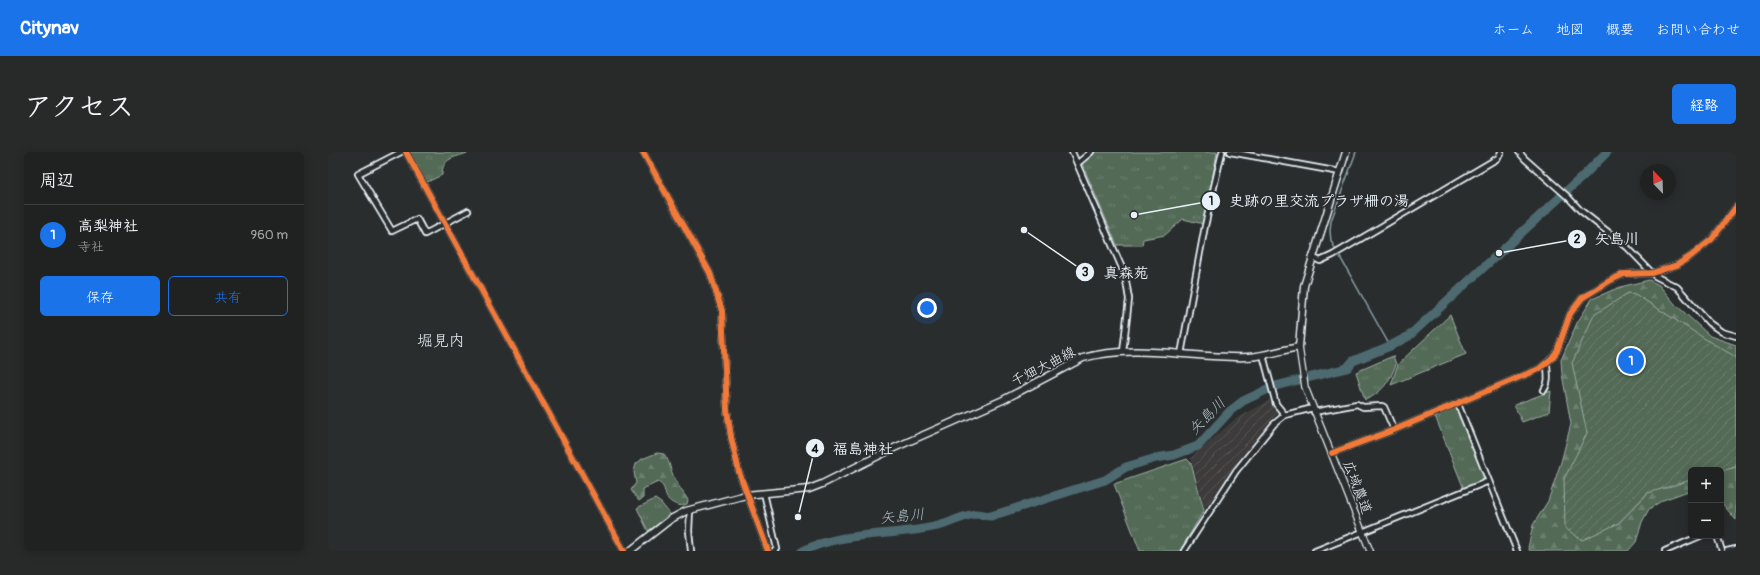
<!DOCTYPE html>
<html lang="ja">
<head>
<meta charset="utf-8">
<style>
  :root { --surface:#202222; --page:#282a2a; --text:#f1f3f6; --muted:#a2a4a5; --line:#3d3f40; --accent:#1a73e8 }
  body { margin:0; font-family:Pangolin,"Klee One",sans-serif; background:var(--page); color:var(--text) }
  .controls { position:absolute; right:12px; bottom:12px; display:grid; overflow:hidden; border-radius:6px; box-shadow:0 2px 10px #0003 }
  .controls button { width:36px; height:36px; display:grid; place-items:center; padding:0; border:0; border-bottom:1px solid var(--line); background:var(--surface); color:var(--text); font:20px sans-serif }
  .compass { position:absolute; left:1312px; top:12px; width:36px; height:36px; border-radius:50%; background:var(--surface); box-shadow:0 2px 10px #0003; rotate:337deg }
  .you { position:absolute; left:599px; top:156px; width:14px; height:14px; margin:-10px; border:3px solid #fff; border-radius:50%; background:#1a73e8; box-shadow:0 0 0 6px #1a73e833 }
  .badge { display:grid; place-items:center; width:26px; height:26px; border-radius:50%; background:var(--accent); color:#fff; font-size:13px; font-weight:700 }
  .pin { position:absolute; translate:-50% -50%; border:2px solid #fff; box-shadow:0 1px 4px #0006 }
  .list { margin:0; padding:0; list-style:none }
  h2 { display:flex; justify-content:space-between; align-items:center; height:52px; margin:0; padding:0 16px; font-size:17px }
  h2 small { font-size:13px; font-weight:400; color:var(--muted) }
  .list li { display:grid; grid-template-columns:26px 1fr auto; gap:12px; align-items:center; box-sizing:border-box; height:60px; padding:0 16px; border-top:1px solid var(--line) }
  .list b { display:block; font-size:15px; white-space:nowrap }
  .list p { margin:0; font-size:13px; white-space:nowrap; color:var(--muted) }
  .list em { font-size:13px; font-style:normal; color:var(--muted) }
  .actions { display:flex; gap:8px; padding:12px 16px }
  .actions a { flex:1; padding:9px 0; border:1px solid var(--accent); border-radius:6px; text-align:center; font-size:14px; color:var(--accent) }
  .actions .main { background:var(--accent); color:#fff }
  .map { position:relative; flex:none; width:1408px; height:399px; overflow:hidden; border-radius:6px }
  header { display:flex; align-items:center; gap:24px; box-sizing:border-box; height:56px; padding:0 20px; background:var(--accent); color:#fff }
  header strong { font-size:19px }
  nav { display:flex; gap:22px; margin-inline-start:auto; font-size:14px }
  .intro { display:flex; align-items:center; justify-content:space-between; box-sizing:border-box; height:96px; padding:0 24px }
  h1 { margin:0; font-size:28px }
  .button { padding:10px 18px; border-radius:6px; background:var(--accent); color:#fff; font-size:14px; font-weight:700 }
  main { display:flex; gap:24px; padding:0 24px }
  aside { flex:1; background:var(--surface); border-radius:6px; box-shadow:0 2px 10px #0003 }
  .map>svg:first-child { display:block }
</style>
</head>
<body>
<header>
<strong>Citynav</strong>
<nav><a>ホーム</a><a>地図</a><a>概要</a><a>お問い合わせ</a></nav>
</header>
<div class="intro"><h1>アクセス</h1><a class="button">経路</a></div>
<main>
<aside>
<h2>周辺<small></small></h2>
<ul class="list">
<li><span class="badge">1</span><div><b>高梨神社</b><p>寺社</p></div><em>960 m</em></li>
</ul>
<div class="actions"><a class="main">保存</a><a>共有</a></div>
</aside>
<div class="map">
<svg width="1408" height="399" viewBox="0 0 1408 399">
  <defs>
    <pattern id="industrial-furrows" width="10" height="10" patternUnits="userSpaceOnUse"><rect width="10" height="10" fill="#3e3a3a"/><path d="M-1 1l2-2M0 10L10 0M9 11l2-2" fill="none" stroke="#5a5757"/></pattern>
    <pattern id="grass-tufts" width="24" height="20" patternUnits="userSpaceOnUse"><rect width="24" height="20" fill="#536a56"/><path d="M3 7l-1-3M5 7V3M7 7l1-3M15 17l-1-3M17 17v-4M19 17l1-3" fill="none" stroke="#6c806f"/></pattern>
    <pattern id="forest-firs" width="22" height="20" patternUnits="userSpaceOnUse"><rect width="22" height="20" fill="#536a56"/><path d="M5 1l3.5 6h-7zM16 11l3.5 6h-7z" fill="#6c806f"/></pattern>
    <pattern id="garden-furrows" width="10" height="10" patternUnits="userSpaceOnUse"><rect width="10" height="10" fill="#536a56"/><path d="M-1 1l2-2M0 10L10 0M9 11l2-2" fill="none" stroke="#6c806f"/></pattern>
  </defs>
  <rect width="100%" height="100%" fill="#2a2d2e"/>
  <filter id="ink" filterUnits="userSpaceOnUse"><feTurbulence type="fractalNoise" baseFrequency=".025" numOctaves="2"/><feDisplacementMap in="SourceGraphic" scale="8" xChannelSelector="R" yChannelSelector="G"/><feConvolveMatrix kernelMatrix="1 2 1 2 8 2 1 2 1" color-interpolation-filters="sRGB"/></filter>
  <g filter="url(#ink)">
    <path fill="url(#industrial-furrows)" d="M944,247L949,261L909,312L877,356L863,306L906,268Z"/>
    <path fill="url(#grass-tufts)" stroke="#9eaea7" d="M81,0H142C127,6 114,5 114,23L97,31Z
      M764,0H889L876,72L855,67L837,83L815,87L814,93H789L753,9Z
      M1122,163L1138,202L1063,233L1070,212Z
      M1065,204L1068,212C1063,228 1053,242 1037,248L1028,220Z
      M1223,239L1221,260L1194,270L1186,253Z
      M1129,255L1159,328L1136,337L1107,264Z
      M859,307L863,311L876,358L852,399H812L786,332Z
      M327,347L333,351L343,363L320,379L309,356Z"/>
    <path fill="url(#forest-firs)" stroke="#9eaea7" d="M1321,128L1331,133L1347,152L1382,184L1408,193V368L1393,350V318H1363V338L1335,348L1321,357L1314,370L1308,390L1300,399H1202L1200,396L1205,373L1220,349L1233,310L1243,272L1234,222L1233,208L1249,171L1264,147L1292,135Z
      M329,301L336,302C341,308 342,316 345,323C349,333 355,340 360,348L359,352C355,354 352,354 347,352C333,346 341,336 330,330L315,337V346L311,349L303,338L308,331L306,320L308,312L314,307Z"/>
    <path fill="url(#garden-furrows)" stroke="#9eaea7" d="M1300,141L1307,142L1382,190L1408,205V315L1393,319L1363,318V328L1320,341L1291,371L1254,388L1237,376L1236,327L1259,281L1244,211L1266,163Z"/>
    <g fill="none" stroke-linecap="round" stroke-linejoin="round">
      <path stroke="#8ba0a6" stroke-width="1.5" d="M1028,0L1003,69L1002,79L1003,89L1062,194"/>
      <path stroke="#4d6a70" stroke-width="9" d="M475,399C517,378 565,385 610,374C623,371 635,363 648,362C653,362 658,364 663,364L777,328L798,315L828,306L846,303L870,294L902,259L915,249L947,234L1019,216L1025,209L1062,194L1081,184L1254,25L1279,0"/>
      <g stroke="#e8f1f8" stroke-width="8">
        <path id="minor" d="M73,0L30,22L64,79L89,67L97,82L140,59
          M78,0L296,399
          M744,0L797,123L801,147L795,200
          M902,0L1012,20
          M1191,0L1197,7L1240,45L1252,58L1299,95L1327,124L1349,135L1381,171L1394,180L1408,184
          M750,11L763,0
          M984,105L992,109L1005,103L1170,6L1173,0
          M853,202L877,74L894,0
          M935,203L948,252L957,263
          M1216,238C1222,230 1219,220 1219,211
          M1130,252L1189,399
          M986,260L1029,252L1035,255L1054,254L1056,255L1066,278
          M1004,301L1066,278L1211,217L1224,206L1229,199L1242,162L1254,146L1283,128L1296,122L1324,121L1349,113L1363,104L1384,87L1408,55
          M436,341L449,397L446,399
          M362,358L361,379L363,399
          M1389,384L1394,399
          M856,399L908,319L946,272L957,263L985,256
          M987,399L1161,329
          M1337,399L1372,384
          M1399,399L1408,397"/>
      </g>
      <g stroke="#e8f1f8" stroke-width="8">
        <path id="tertiary" d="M315,0L382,121L394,159L399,258L403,285L411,320L440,399
          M971,195L977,235L1042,399"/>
      </g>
      <g stroke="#e8f1f8" stroke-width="9">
        <path id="secondary" d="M302,399L343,367L358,359L418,343L481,337L494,332L566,296L675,248L755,206C809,191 866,207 920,205C937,204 954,198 971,195L976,134L1018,0"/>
      </g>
      <use href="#minor" stroke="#2a2d2e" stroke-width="4.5"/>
      <use href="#tertiary" stroke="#2a2d2e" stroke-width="5.5"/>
      <use href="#secondary" stroke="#2a2d2e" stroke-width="6"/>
      <g stroke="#2a2d2e" stroke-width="8">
        <path id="cycleway" d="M78,0L296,399
          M315,0L382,121L394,159L399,258L403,285L411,320L440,399
          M1004,301L1066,278L1211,217L1224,206L1229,199L1242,162L1254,146L1283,128L1296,122L1324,121L1349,113L1363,104L1384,87L1408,55"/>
      </g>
      <use href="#cycleway" stroke="#f17a3a" stroke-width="6"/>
    </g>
  </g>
  <g text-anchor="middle" stroke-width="3.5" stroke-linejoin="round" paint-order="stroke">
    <g font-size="14" fill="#e8f1f8" stroke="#2a2d2e">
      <text transform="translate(715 214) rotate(-27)" y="5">千畑大曲線</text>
      <text transform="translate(1030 335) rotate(69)" y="5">広域農道</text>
    </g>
    <g font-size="15" font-style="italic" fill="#aabbc2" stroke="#2a2d2e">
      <text transform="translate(879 264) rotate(-45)" y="5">矢島川</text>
      <text transform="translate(574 364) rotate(-6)" y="5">矢島川</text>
    </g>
    <g font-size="16" fill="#e8f1f8" stroke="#2a2d2e">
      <text x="113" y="194">堀見内</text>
    </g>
  </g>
  <path fill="none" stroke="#e8f1f8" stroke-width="1.5" d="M806 63L883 49M1171 101L1249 87M696 78L757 120M470 365L487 296"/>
  <g fill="#e8f1f8" stroke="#2a2d2e" stroke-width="1.5">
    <circle cx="806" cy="63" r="4"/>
    <circle cx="1171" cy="101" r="4"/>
    <circle cx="696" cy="78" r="4"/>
    <circle cx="470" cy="365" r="4"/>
    <circle cx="883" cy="49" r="10"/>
    <circle cx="1249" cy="87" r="10"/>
    <circle cx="757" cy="120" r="10"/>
    <circle cx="487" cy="296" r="10"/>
  </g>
  <g font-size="12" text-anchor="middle" font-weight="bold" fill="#111">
    <text x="883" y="53">1</text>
    <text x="1249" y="91">2</text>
    <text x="757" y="124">3</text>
    <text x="487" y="301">4</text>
  </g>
  <g font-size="15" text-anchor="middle" font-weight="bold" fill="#e8f1f8" stroke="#2a2d2e" stroke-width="3.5" stroke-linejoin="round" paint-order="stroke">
    <text x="991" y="54">史跡の里交流プラザ柵の湯</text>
    <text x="1289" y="92">矢島川</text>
    <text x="798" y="126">真森苑</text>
    <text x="535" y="302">福島神社</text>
  </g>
</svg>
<div class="controls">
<button>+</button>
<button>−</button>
</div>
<svg class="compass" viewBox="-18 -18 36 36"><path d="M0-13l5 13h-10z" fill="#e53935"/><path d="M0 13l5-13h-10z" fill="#a2a4a5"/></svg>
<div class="you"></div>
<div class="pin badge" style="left:1303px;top:209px">1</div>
</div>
</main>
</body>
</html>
